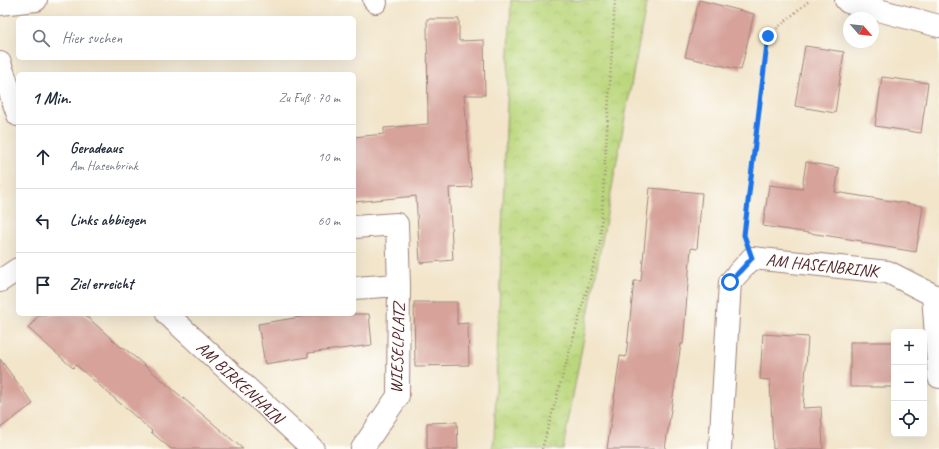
<!DOCTYPE html>
<html lang="de">
<head>
<meta charset="utf-8">
<style>
  :root { --surface:#fff; --page:#f6f6f7; --text:#1f2937; --muted:#747a83; --line:#e0e1e3 }
  body { margin:0; font-family:Caveat,sans-serif; background:var(--page); color:var(--text) }
  .controls { position:absolute; right:12px; bottom:12px; display:grid; overflow:hidden; border-radius:6px; box-shadow:0 4px 16px #0002 }
  .controls button { width:36px; height:36px; display:grid; place-items:center; padding:0; border:0; border-bottom:1px solid var(--line); background:var(--surface); color:var(--text); font:20px sans-serif }
  .compass { position:absolute; left:843px; top:12px; width:36px; height:36px; border-radius:50%; background:var(--surface); box-shadow:0 4px 16px #0002; rotate:118deg }
  .stop { position:absolute; width:12px; height:12px; margin:-9px; border:3px solid #1a73e8; border-radius:50%; background:#fff }
  .stop.end { background:#1a73e8; border-color:#fff; box-shadow:0 1px 4px #0008 }
  .list { margin:0; padding:0; list-style:none }
  h2 { display:flex; justify-content:space-between; align-items:center; height:52px; margin:0; padding:0 16px; font-size:17px }
  h2 small { font-size:13px; font-weight:400; color:var(--muted) }
  .list li { display:grid; grid-template-columns:26px 1fr auto; gap:12px; align-items:center; box-sizing:border-box; height:64px; padding:0 16px; border-top:1px solid var(--line) }
  .list b { display:block; font-size:15px; white-space:nowrap }
  .list p { margin:0; font-size:13px; white-space:nowrap; color:var(--muted) }
  .list em { font-size:13px; font-style:normal; color:var(--muted) }
  .icon { flex:none; width:22px; height:22px; fill:none; stroke:currentColor; stroke-width:2; stroke-linecap:round; stroke-linejoin:round }
  .map { position:relative; flex:none; width:939px; height:449px; overflow:hidden }
  .search { position:absolute; background:var(--surface); box-shadow:0 4px 16px #0002; left:16px; top:16px; width:340px; height:44px; display:flex; align-items:center; gap:10px; box-sizing:border-box; padding:0 14px; border-radius:6px; color:var(--muted); font-size:15px }
  .panel { position:absolute; background:var(--surface); box-shadow:0 4px 16px #0002; left:16px; top:72px; width:340px; height:244px; border-radius:6px }
  .map>svg:first-child { display:block }
</style>
</head>
<body>
<div class="map">
<svg width="939" height="449" viewBox="0 0 939 449">
  <defs>
    <pattern id="park-crowns" width="20" height="18" patternUnits="userSpaceOnUse"><rect width="20" height="18" fill="#bbd77d"/><path d="M2 6a3 3 0 1 1 6 0M12 15a3 3 0 1 1 6 0" fill="none" stroke="#a2b86c"/></pattern>
  </defs>
  <rect width="100%" height="100%" fill="#fdfcf7"/>
  <filter id="ink" filterUnits="userSpaceOnUse"><feTurbulence type="fractalNoise" baseFrequency=".025" numOctaves="2"/><feDisplacementMap in="SourceGraphic" scale="8" xChannelSelector="R" yChannelSelector="G"/><feConvolveMatrix kernelMatrix="1 2 1 2 8 2 1 2 1" color-interpolation-filters="sRGB"/></filter>
  <filter id="wash" filterUnits="userSpaceOnUse"><feTurbulence type="fractalNoise" baseFrequency=".012" numOctaves="4" result="noise"/><feDisplacementMap in="SourceGraphic" scale="16" xChannelSelector="R" yChannelSelector="G"/><feGaussianBlur stdDeviation="0.9" result="paint"/><feColorMatrix in="noise" values="0 0 0 0 0 0 0 0 0 0 0 0 0 0 0 0 0 1.4 0 .05"/><feComposite in="paint" operator="in"/></filter>
  <g filter="url(#wash)">
    <rect width="100%" height="100%" fill="#f2e5ca"/>
    <path fill="url(#park-crowns)" stroke="#827b54" d="M511,0H647L563,449H492L494,440Z"/>
    <g id="blocks">
      <path fill="#d6a29a" d="M699,0L754,14L741,70L685,57Z
        M427,19H459V41L484,40L485,95H464L472,187L449,188L453,260L420,263L416,196L354,202V137L384,134V128L428,124Z
        M805,46L844,52L835,113L795,106Z
        M882,77L928,83L921,133L875,126Z
        M806,162L839,168L835,192L923,206L916,252L862,243V241L763,226L769,185L802,189Z
        M650,188L702,193L697,249L691,248L683,344H681L665,449H607L620,356L626,357L634,281H641Z
        M414,302H457V324L468,323L469,365L415,366Z
        M40,314H84L122,348L123,347L243,449H171L151,432L152,431L76,365L73,368L28,328Z
        M319,314H369L372,345L308,353V357L265,364L258,324Z
        M763,334L808,337L803,408L821,407L823,449H773L770,380L760,379Z
        M850,342H894V387H850Z
        M0,359L33,404L0,428Z
        M457,422L458,449H427V423Z"/>
    </g>
  </g>
  <g filter="url(#ink)">
    <use href="#blocks" fill-opacity="0" stroke="#9e827a" stroke-width="1"/>
    <g fill="none" stroke-linecap="round" stroke-linejoin="round">
      <g stroke="#9e827a" stroke-width="24">
        <path id="minor" d="M374,0L376,2
          M846,0L848,2L939,26
          M0,4L36,0
          M0,63L18,115
          M354,227L397,224L399,285L398,396L362,449
          M0,281L18,269
          M354,288L399,285
          M167,314L313,449
          M720,449L730,282L752,258L888,272L933,295L939,377"/>
      </g>
      <path stroke="#9e827a" stroke-width="2.5" stroke-dasharray="1 3" stroke-linecap="butt" d="M744,235L768,36L810,0
        M542,449L600,243L615,0"/>
      <use href="#minor" stroke="#fff" stroke-width="22"/>
    </g>
  </g>
  <g fill="none" stroke-linecap="round" stroke-linejoin="round" filter="url(#ink)">
    <path stroke="#1a73e8" stroke-width="5" d="M730,282L752,258L744,235L768,36"/>
  </g>
  <g text-anchor="middle" stroke-width="3" stroke-linejoin="round" paint-order="stroke">
    <g font-size="17" fill="#4a1f2b" stroke="#fdfcf7">
      <text transform="translate(822 265) rotate(6)" y="6">AM HASENBRINK</text>
      <text transform="translate(397 348) rotate(-88)" y="6">WIESELPLATZ</text>
      <text transform="translate(240 382) rotate(43)" y="6">AM BIRKENHAIN</text>
    </g>
  </g>
</svg>
<div class="controls">
<button>+</button>
<button>−</button>
<button><svg class="icon" aria-label="locate" viewBox="0 0 24 24"><circle cx="12" cy="12" r="6"/><path d="M12 2v4M12 18v4M2 12h4M18 12h4"/></svg></button>
</div>
<svg class="compass" viewBox="-18 -18 36 36"><path d="M0-13l5 13h-10z" fill="#e53935"/><path d="M0 13l5-13h-10z" fill="#747a83"/></svg>
<div class="stop" style="left:730px;top:282px"></div>
<div class="stop end" style="left:768px;top:36px"></div>
<div class="search"><svg class="icon" aria-label="search" viewBox="0 0 24 24"><circle cx="10" cy="10" r="6"/><path d="M15 15l6 6"/></svg>Hier suchen</div>
<section class="panel">
<h2>1 Min.<small>Zu Fuß · 70 m</small></h2>
<ul class="list">
<li><svg class="icon" aria-label="ahead" viewBox="0 0 24 24"><path d="M12 20V5M6 11l6-6 6 6"/></svg><div><b>Geradeaus</b><p>Am Hasenbrink</p></div><em>10 m</em></li>
<li><svg class="icon" aria-label="left" viewBox="0 0 24 24"><path d="M17 20v-9H6M10 6l-5 5 5 5"/></svg><div><b>Links abbiegen</b></div><em>60 m</em></li>
<li><svg class="icon" aria-label="arrive" viewBox="0 0 24 24"><path d="M6 21V4h12l-3 4 3 4H6"/></svg><div><b>Ziel erreicht</b></div></li>
</ul>
</section>
</div>
</body>
</html>
